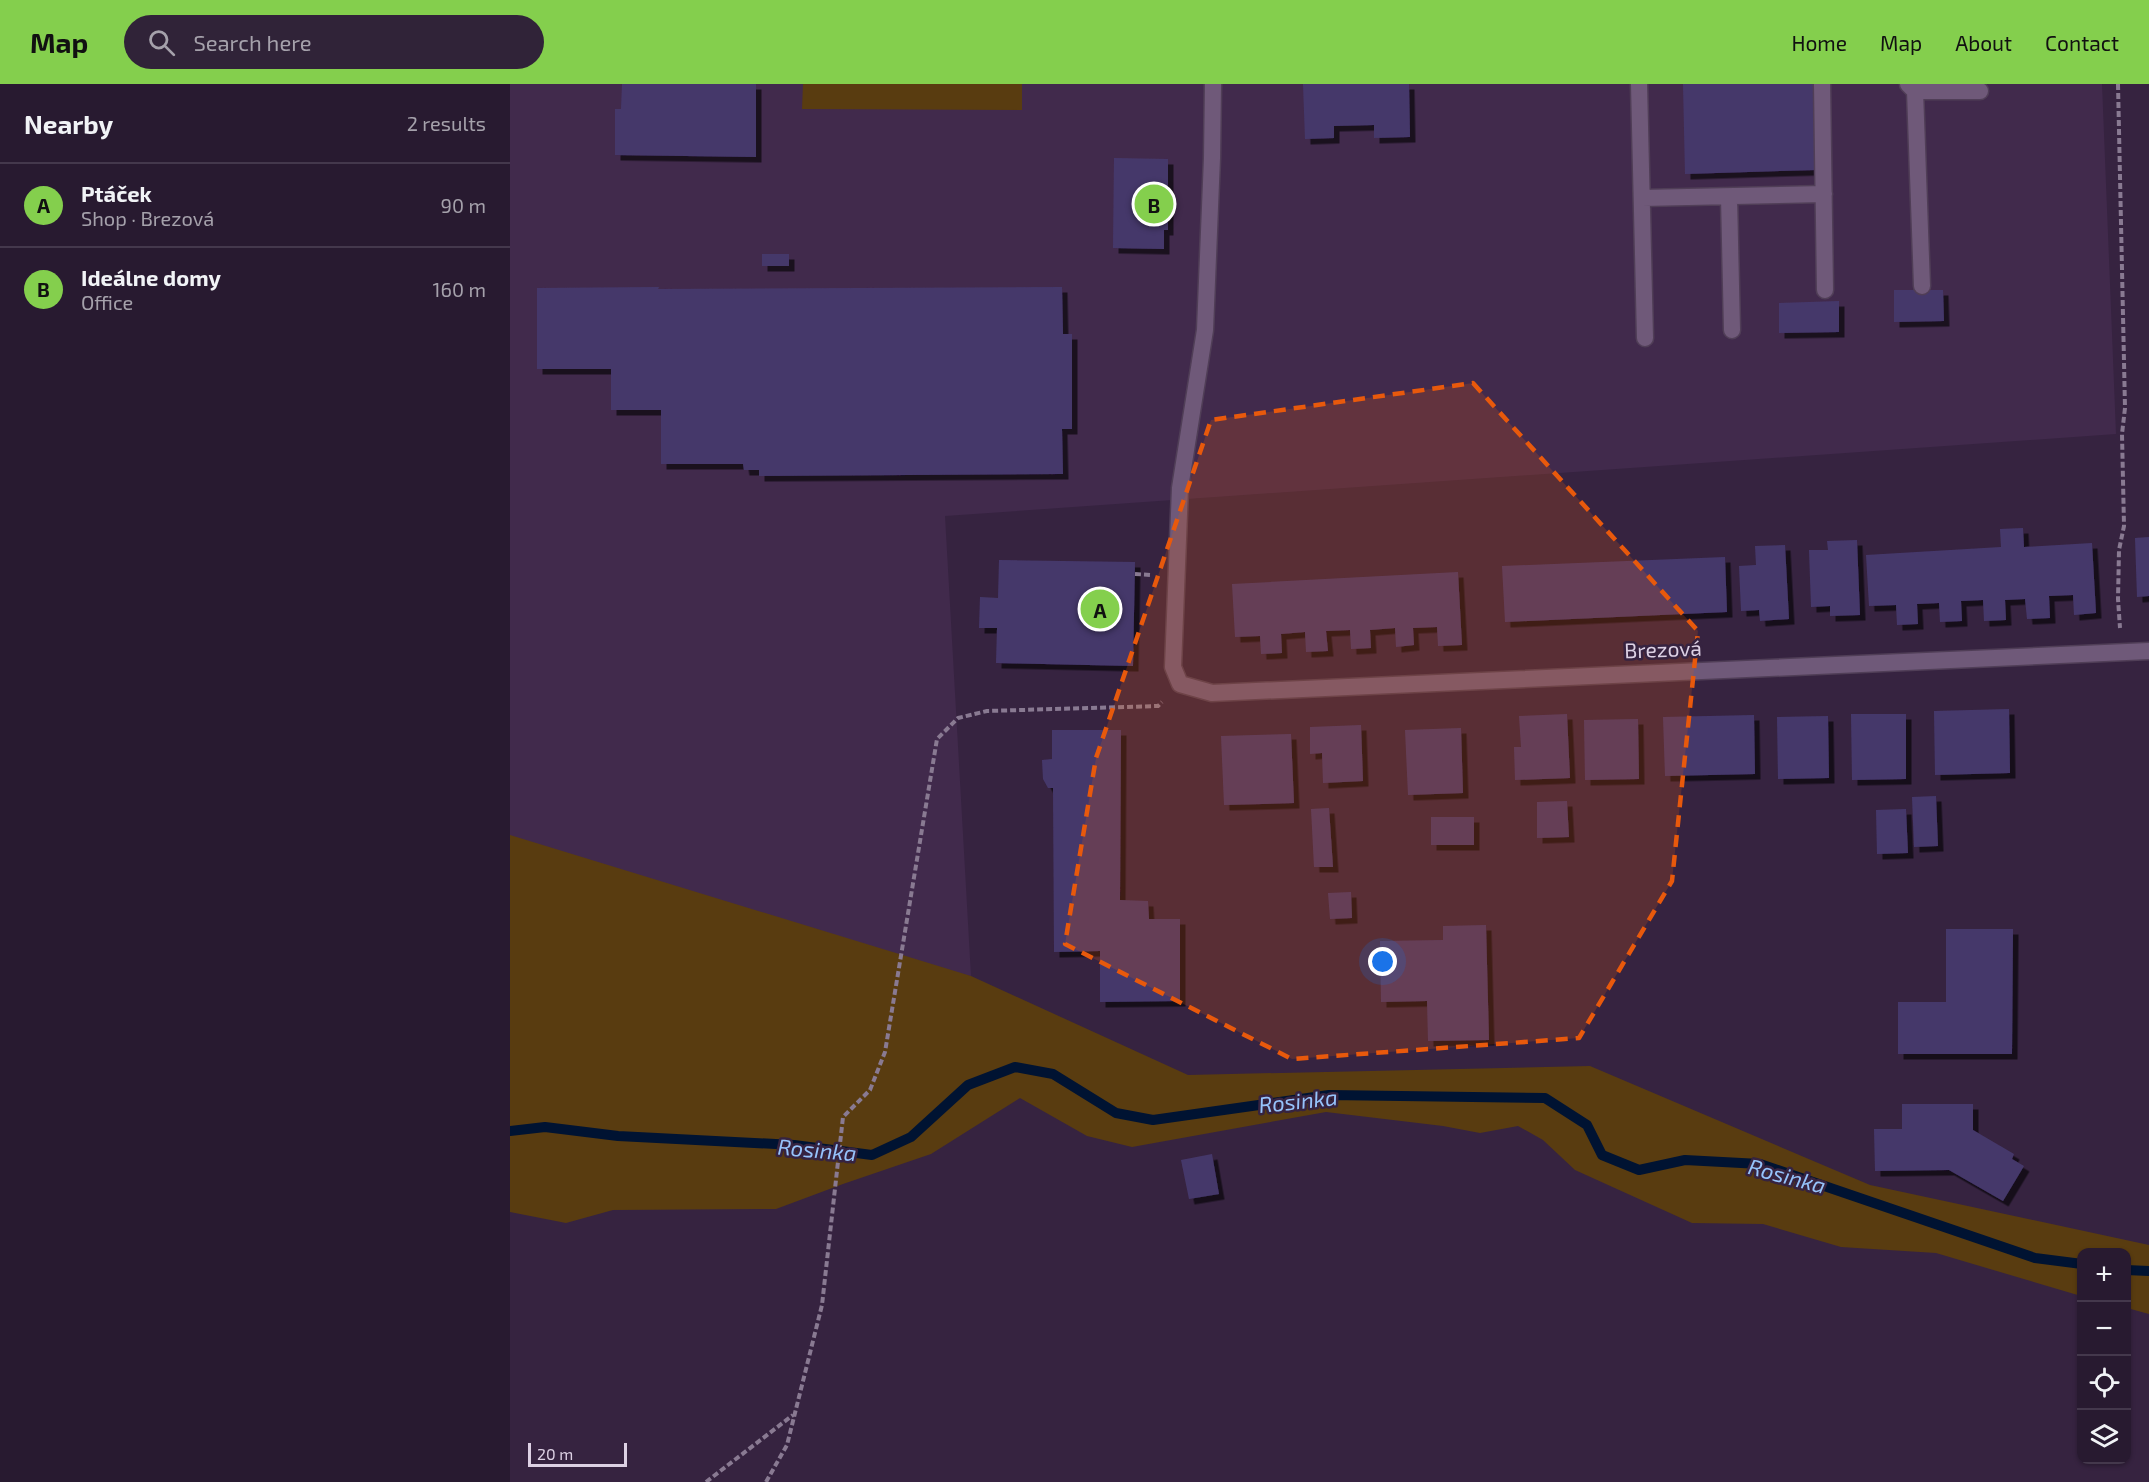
<!DOCTYPE html>
<html lang="en">
<head>
<meta charset="utf-8">
<style>
  :root { --surface:#281a30; --page:#302338; --text:#f1f3f6; --muted:#a5a1ab; --line:#44384c; --accent:#84cf4d }
  body { margin:0; font-family:"Exo 2",sans-serif; background:var(--page); color:var(--text) }
  .controls { position:absolute; right:18px; bottom:18px; display:grid; overflow:hidden; border-radius:12px; box-shadow:0 2px 4px #0004 }
  .controls button { width:54px; height:54px; display:grid; place-items:center; padding:0; border:0; border-bottom:2px solid var(--line); background:var(--surface); color:var(--text); font:30px sans-serif }
  .scale { position:absolute; left:18px; bottom:15px; width:99px; box-sizing:border-box; padding-left:6px; border:3px solid #ddd1e4; border-top:0; font-size:16px; line-height:21px; white-space:nowrap; color:#ddd1e4; -webkit-text-stroke:4px #362340; paint-order:stroke }
  .you { position:absolute; left:873px; top:878px; width:21px; height:21px; margin:-15px; border:4px solid #fff; border-radius:50%; background:#1a73e8; box-shadow:0 0 0 9px #1a73e833 }
  .badge { display:grid; place-items:center; width:39px; height:39px; border-radius:50%; background:var(--accent); color:#111; font-size:20px; font-weight:700 }
  .pin { position:absolute; translate:-50% -50%; border:3px solid #fff; box-shadow:0 2px 6px #0006 }
  .list { margin:0; padding:0; list-style:none }
  h2 { display:flex; justify-content:space-between; align-items:center; height:78px; margin:0; padding:0 24px; font-size:26px }
  h2 small { font-size:20px; font-weight:400; color:var(--muted) }
  .list li { display:grid; grid-template-columns:39px 1fr auto; gap:18px; align-items:center; box-sizing:border-box; height:84px; padding:0 24px; border-top:2px solid var(--line) }
  .list b { display:block; font-size:22px; white-space:nowrap }
  .list p { margin:0; font-size:20px; white-space:nowrap; color:var(--muted) }
  .list em { font-size:20px; font-style:normal; color:var(--muted) }
  .icon { flex:none; width:33px; height:33px; fill:none; stroke:currentColor; stroke-width:2; stroke-linecap:round; stroke-linejoin:round }
  .map { position:relative; flex:none; width:1639px; height:1398px; overflow:hidden }
  header { display:flex; align-items:center; gap:36px; box-sizing:border-box; height:84px; padding:0 30px; background:var(--accent); color:#111 }
  header strong { font-size:28px }
  nav { display:flex; gap:33px; margin-inline-start:auto; font-size:21px }
  .search { width:420px; height:54px; background:var(--page); display:flex; align-items:center; gap:15px; box-sizing:border-box; padding:0 21px; border-radius:33px; color:var(--muted); font-size:22px }
  main { display:flex }
  aside { flex:1; background:var(--surface) }
  .map>svg:first-child { display:block }
</style>
</head>
<body>
<header>
<strong>Map</strong>
<div class="search"><svg class="icon" aria-label="search" viewBox="0 0 24 24"><circle cx="10" cy="10" r="6"/><path d="M15 15l6 6"/></svg>Search here</div>
<nav><a>Home</a><a>Map</a><a>About</a><a>Contact</a></nav>
</header>
<main>
<aside>
<h2>Nearby<small>2 results</small></h2>
<ul class="list">
<li><span class="badge">A</span><div><b>Ptáček</b><p>Shop · Brezová</p></div><em>90 m</em></li>
<li><span class="badge">B</span><div><b>Ideálne domy</b><p>Office</p></div><em>160 m</em></li>
</ul>
</aside>
<div class="map">
<svg width="1639" height="1398" viewBox="0 0 1639 1398">
  <defs>
    <filter id="shadow"><feDropShadow dx="5.5" dy="5.5" stdDeviation="0" flood-color="#0009"/></filter>
  </defs>
  <rect width="100%" height="100%" fill="#362340"/>
  <path fill="#412a4c" d="M0,0H1592L1606,350L435,432L461,892L0,803Z"/>
  <path fill="#593c10" d="M293,0H512V26L292,25Z
    M0,751L461,892L678,991L1080,982L1360,1101L1639,1161V1230L1617,1224L1616,1168H1572L1571,1212L1426,1169L1331,1163L1253,1140L1182,1139L1065,1086L1033,1056L1008,1042L970,1049L933,1042L816,1028L622,1063L577,1052L510,1014L421,1070L333,1100L266,1125L103,1126L56,1139L0,1128Z"/>
  <g fill="none" stroke-linecap="round" stroke-linejoin="round">
    <path stroke="#001332" stroke-width="10" d="M0,1047L35,1043L108,1052L284,1061L362,1071L401,1053L458,1001L505,983L543,990L606,1029L643,1036L819,1011L1035,1014L1077,1041L1092,1071L1129,1086L1175,1076L1250,1080L1525,1174L1572,1180
      M1616,1186L1639,1187"/>
  </g>
  <path fill="#45386b" filter="url(#shadow)" d="M112,0H246V73L105,71V25H111Z
    M793,0H899L900,53L864,54V41L824,42V54L795,55Z
    M1173,0H1304L1306,86L1175,90Z
    M604,74L658,75V146H654V165L603,164Z
    M252,170H279V182H252Z
    M149,203L148,205L552,203L553,250H562V345H552L553,390L249,392V386H234L233,380H151V326H101V285H27V204Z
    M1384,206H1433L1434,237L1384,238Z
    M1329,217V248L1269,249V219Z
    M1513,444L1514,463L1582,459L1586,529L1564,531L1563,511L1539,512L1540,534L1517,535L1515,515L1495,516L1496,536L1474,537L1473,516L1451,517L1452,537L1430,538L1429,519L1407,520L1408,540L1387,541L1386,521L1359,522L1356,471L1491,463L1490,445Z
    M1639,453V512L1627,513L1625,454Z
    M1347,456L1350,531L1320,532V522L1301,523L1299,466H1318L1317,457Z
    M1275,461L1279,535L1250,537L1249,526L1231,527L1229,482L1246,481L1245,462Z
    M1215,473L1217,528L995,538L992,482Z
    M489,476L625,478L623,582L486,579L487,544H469L470,513L488,514Z
    M948,488L952,561L928,562L927,543L903,544L904,561L886,563L885,544L860,546L861,564L841,565L840,546L816,547L818,567L796,568L795,548L771,550L772,569L751,570L750,552L725,553L722,500Z
    M1499,625L1500,689L1425,691L1424,627Z
    M1057,630L1060,694L1005,696L1004,663H1011L1009,632Z
    M1341,630H1396V695L1342,696Z
    M1244,631L1245,690L1155,692L1153,633Z
    M1318,632L1319,694L1268,695L1267,633Z
    M1128,635L1129,695L1075,696L1074,636Z
    M851,641L853,697L813,699L812,669L800,670V643Z
    M951,644L953,709L898,711L895,646Z
    M542,646H611L610,816L638,817L639,835H670V917L590,918V867L544,868L543,704H538L533,695L532,676L542,675Z
    M781,650L784,719L714,721L711,652Z
    M1426,712L1428,762L1404,763L1402,713Z
    M1057,717L1059,753L1027,754V718Z
    M819,724L823,783H804L801,725Z
    M1396,725L1398,769L1367,770L1366,726Z
    M921,733H964V761H921Z
    M841,808L842,834L820,835L818,809Z
    M976,841L979,956L918,957L917,917L871,918L870,857L933,856V842Z
    M1436,845H1503L1502,970H1388V918H1436Z
    M1392,1020H1463V1046L1504,1070L1502,1075L1514,1082L1493,1117L1439,1086L1365,1087L1364,1045H1392Z
    M702,1070L709,1110L679,1115L671,1076Z"/>
  <g fill="none" stroke-linecap="round" stroke-linejoin="round">
    <g stroke="#503e57" stroke-width="19">
      <path id="service" d="M1129,0L1135,254
        M1312,0L1315,206
        M1398,0L1405,7H1470
        M1405,7L1412,202
        M1219,113L1222,246
        M1132,114L1314,110"/>
    </g>
    <g stroke="#503e57" stroke-width="19">
      <path id="minor" d="M703,0L702,74L695,246L670,404L663,583L670,600L702,609L1639,567"/>
    </g>
    <path stroke="#897a92" stroke-width="4" stroke-dasharray="6 3" stroke-linecap="butt" d="M1608,0L1615,324L1612,350L1614,442L1609,466L1608,515L1610,544
      M625,490L641,491
      M196,1398L283,1331
      M256,1398L277,1361L312,1221L333,1033L360,1006L375,968L427,655L448,634L477,627L648,622L652,618"/>
    <use href="#service" stroke="#6f5979" stroke-width="16"/>
    <use href="#minor" stroke="#6f5979" stroke-width="16"/>
  </g>
  <path fill="#e8590c" fill-opacity="0.2" stroke="#e8590c" stroke-width="4.5" stroke-dasharray="12 8" stroke-linejoin="round" d="M963,299L1188,547L1162,797L1069,954L782,975L555,860L586,674L701,336Z"/>
  <g text-anchor="middle" stroke-width="5" stroke-linejoin="round" paint-order="stroke">
    <g font-size="21" fill="#ddd1e4" stroke="#362340">
      <text transform="translate(1153 566) rotate(-2)" y="7">Brezová</text>
    </g>
    <g font-size="22" font-style="italic" fill="#96c3fb" stroke="#362340">
      <text transform="translate(788 1017) rotate(-6)" y="8">Rosinka</text>
      <text transform="translate(307 1066) rotate(5)" y="8">Rosinka</text>
      <text transform="translate(1277 1092) rotate(15)" y="8">Rosinka</text>
    </g>
  </g>
</svg>
<div class="controls">
<button>+</button>
<button>−</button>
<button><svg class="icon" aria-label="locate" viewBox="0 0 24 24"><circle cx="12" cy="12" r="6"/><path d="M12 2v4M12 18v4M2 12h4M18 12h4"/></svg></button>
<button><svg class="icon" aria-label="layers" viewBox="0 0 24 24"><path d="M12 4l9 5-9 5-9-5zM3 14l9 5 9-5"/></svg></button>
</div>
<div class="scale">20 m</div>
<div class="you"></div>
<div class="pin badge" style="left:590px;top:525px">A</div>
<div class="pin badge" style="left:644px;top:120px">B</div>
</div>
</main>
</body>
</html>
